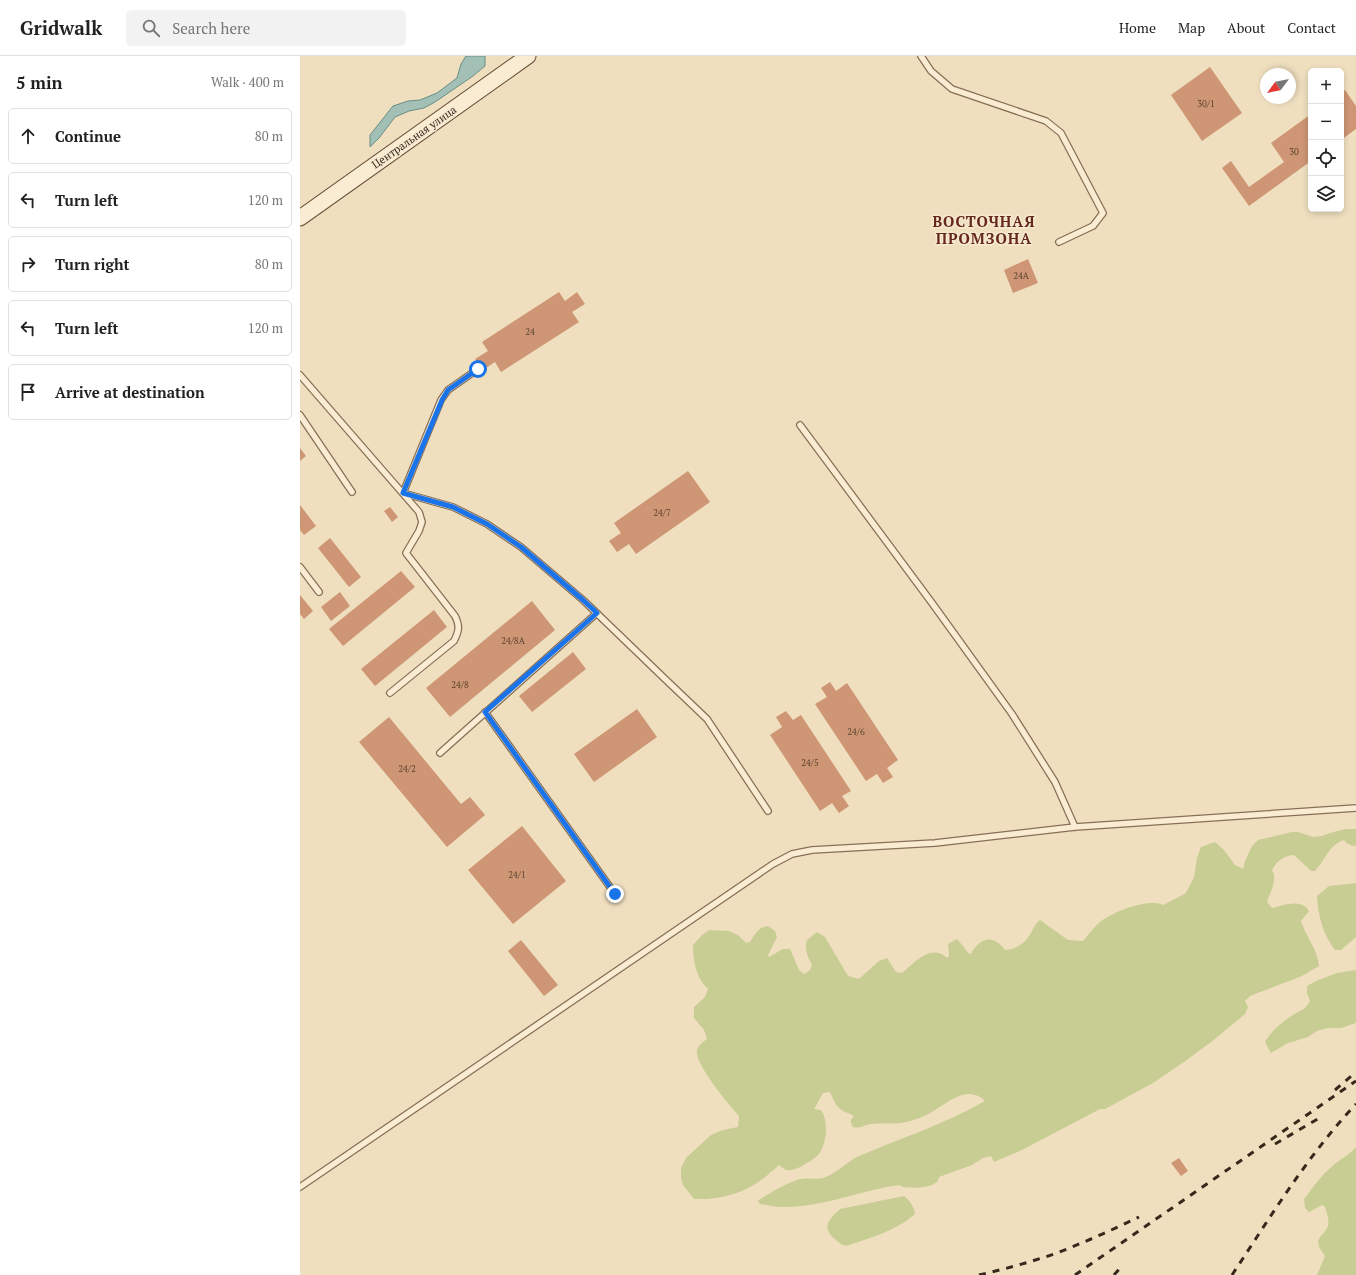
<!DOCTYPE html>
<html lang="en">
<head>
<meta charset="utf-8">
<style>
  :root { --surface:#fff; --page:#f2f2f2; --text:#222; --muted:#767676; --line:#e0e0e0 }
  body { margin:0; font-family:"PT Serif",serif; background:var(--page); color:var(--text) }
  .controls { position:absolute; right:12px; top:12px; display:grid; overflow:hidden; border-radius:6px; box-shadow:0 2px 6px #0003 }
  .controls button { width:36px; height:36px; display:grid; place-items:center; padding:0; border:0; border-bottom:1px solid var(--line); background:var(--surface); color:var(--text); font:20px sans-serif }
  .compass { position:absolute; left:960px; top:12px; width:36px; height:36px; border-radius:50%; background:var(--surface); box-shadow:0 2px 6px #0003; rotate:238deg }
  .stop { position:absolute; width:12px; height:12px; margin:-9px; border:3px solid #1a73e8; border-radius:50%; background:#fff }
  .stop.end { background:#1a73e8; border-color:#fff; box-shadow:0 1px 4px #0008 }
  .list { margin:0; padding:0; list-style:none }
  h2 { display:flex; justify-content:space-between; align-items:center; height:52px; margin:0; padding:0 16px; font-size:17px }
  h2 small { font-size:13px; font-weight:400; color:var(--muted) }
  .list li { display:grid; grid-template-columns:26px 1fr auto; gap:12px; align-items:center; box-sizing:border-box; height:56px; margin:0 8px 8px; padding:0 8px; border:1px solid var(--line); border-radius:6px }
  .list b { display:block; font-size:15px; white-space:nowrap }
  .list em { font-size:13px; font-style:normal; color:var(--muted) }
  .icon { flex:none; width:22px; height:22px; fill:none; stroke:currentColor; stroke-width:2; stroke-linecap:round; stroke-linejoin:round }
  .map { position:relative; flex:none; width:1056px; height:1219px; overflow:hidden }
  header { display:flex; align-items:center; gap:24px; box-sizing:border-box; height:56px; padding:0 20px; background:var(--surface); border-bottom:1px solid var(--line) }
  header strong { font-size:19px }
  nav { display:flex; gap:22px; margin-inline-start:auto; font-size:14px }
  .search { width:280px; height:36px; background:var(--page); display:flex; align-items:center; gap:10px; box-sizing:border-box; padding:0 14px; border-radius:6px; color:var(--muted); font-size:15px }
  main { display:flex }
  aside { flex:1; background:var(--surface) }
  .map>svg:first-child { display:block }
</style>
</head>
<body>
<header>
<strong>Gridwalk</strong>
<div class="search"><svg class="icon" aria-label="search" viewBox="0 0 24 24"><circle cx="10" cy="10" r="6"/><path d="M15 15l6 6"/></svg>Search here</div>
<nav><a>Home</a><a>Map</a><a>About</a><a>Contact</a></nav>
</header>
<main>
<aside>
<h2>5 min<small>Walk · 400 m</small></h2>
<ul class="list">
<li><svg class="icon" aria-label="ahead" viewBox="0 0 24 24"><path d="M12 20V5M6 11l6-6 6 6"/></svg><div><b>Continue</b></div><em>80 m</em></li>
<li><svg class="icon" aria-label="left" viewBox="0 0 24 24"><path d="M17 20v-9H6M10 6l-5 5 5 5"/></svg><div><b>Turn left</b></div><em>120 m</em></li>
<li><svg class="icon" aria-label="right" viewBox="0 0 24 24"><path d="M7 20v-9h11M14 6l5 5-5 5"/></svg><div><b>Turn right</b></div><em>80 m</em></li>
<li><svg class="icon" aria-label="left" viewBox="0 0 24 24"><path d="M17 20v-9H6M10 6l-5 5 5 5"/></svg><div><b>Turn left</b></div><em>120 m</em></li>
<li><svg class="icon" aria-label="arrive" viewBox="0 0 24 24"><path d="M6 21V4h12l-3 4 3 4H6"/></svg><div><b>Arrive at destination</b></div></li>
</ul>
</aside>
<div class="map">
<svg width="1056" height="1219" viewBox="0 0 1056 1219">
  <rect width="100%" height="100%" fill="#efdfbf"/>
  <path fill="#c8cd93" d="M1045,773H1056V790C1051,790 1047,788 1044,784C1029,789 1025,804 1015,815H1011L994,799C983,800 977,805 972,814C978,824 970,836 967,846L972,852C983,849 1002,842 1009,855L1001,865C1006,881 1018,894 1019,910L1002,920L950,940L945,945L948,951L945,958L915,983L884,1006L853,1027L805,1053H800L722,1094L694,1106L691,1100L683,1102L672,1109L639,1121L638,1125C630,1133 613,1132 602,1131L600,1129C561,1134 522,1152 481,1151C474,1151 467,1149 460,1148L458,1145C469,1137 488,1126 501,1123C510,1121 519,1125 528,1120C539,1115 548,1105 559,1100C601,1082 645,1068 685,1045C664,1025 642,1054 622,1061C616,1063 608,1066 601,1067C591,1068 581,1067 571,1068C563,1069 561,1073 553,1071L551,1067V1063L554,1061C551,1057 547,1057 543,1055C536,1051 533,1043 530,1036L523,1037L514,1053L521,1054C529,1065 527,1089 518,1099C514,1103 507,1107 502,1110C498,1112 492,1115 487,1114C485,1114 482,1111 479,1109C472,1115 465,1122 457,1127C439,1139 415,1144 394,1143L383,1129L381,1122V1112L386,1102L411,1079L423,1074L438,1071L439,1060C429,1049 395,1008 397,995C398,989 403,986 407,983L404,974L394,962V951L405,941L408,933C396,922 393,905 393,889L402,879L409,874L429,875L438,879L446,887L450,886C455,879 458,871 468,870L475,875L477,881L468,899L469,901L483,893H490L499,914L504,918L510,914L512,909C508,902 504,893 507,884L517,876L525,881L548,920L559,923L579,905L587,902L596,916L602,917C612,909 625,894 638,897C641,897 645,900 647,902L649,900L648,888L657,883L663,890L668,897L671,898C679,882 693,877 705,894C714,894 724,888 729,880C733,875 734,868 740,864L768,884L783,885C788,879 794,871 800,866C813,856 848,842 863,849L886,837L894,821L897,802L901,791L915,786L924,794L935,809L943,813L945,805L952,790L958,784L992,776H998L1013,781L1022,780L1030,777Z
    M1056,827V881L1041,894H1035C1023,878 1018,860 1017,840L1029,830Z
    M1056,914V967L1041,972H1028L1017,975L1008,981L988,987L971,997L965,986C971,975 982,966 993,959C1001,954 1005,954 1010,945L1007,937V930L1016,925L1037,917Z
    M1056,1091V1219H1017L1025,1200L1019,1191L1018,1185C1020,1180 1023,1178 1026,1174C1031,1167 1027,1158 1025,1151L1022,1149L1009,1156L1005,1152L1004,1143C1014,1130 1023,1117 1036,1107C1044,1101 1049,1099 1056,1091Z
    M604,1140C609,1144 614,1150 615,1158C596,1175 570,1182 546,1190C542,1189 539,1187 536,1184C521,1172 528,1164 540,1153Z"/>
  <path fill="#a2c0b6" stroke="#698e84" d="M166,0H185V10L173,20L135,46L124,52L109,55L95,61L79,82L70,91V79L93,50L108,45L120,44L137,37L157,22L161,8Z"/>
  <path fill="#ce9674" d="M910,11L942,57L902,85L871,39Z
    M1045,34L1056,50V73L1041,84V37Z
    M1011,58V105L949,150L922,112L931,105L949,131L984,106L971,87Z
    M728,203L738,227L713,237L704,214Z
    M259,236L265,245L277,236L285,248L272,256L279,266L201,316L195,306L183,314L175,303L188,295L182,286Z
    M0,392L6,400L0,405Z
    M388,415L410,446L336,498L329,488L317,496L309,485L321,477L314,467Z
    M0,449L16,470L4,479L0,474Z
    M90,451L98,461L92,466L84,455Z
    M30,482L61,521L49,531L18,492Z
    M101,515L115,531L43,590L29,573Z
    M40,536L50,550L31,565L21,551Z
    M0,539L13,555L4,563L0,558Z
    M232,545L255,574L150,661L126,632Z
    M134,554L147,571L75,630L61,613Z
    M273,596L286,613L232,656L219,640Z
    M530,626L536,635L547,627L598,704L587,712L593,721L583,727L577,718L566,725L515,648L527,641L521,632Z
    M337,653L357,681L294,726L274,698Z
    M486,655L493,664L501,659L551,735L542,740L549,750L539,757L532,747L520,755L470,679L482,671L476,661Z
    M89,661L161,748L170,741L185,759L147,791L59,686Z
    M222,770L266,825L213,868L168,814Z
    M221,884L258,929L244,940L208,895Z
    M879,1102L888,1115L881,1120L871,1107Z"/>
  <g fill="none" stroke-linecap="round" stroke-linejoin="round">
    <g stroke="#886f57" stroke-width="8">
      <path id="lane" d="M621,0L631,15L652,33L746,65L761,77L803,157L793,170L759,186
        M178,313L148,334L141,344L103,437L153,451L187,468L221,491L283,544L364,622L407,663L468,755
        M0,319L119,456L122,466L119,475L106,497L155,560C160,570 159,575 154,585L90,637
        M0,359L52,436
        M500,369L632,547L712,658L755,726L775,771
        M0,511L19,536
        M185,656L315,838
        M140,697L297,557
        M0,1131L473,808L492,798L512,794L635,787L775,771L1056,752"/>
    </g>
    <g stroke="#69503a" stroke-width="17">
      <path id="secondary" d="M0,162L228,0"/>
    </g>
    <use href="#lane" stroke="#f9ecd2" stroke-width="5.5"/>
    <use href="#secondary" stroke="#f9ecd2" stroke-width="15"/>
    <path stroke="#37281c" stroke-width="3" stroke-dasharray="7 7" stroke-linecap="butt" d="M1035,1034L1056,1016
      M975,1088L1021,1061
      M679,1219C705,1213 731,1206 757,1197C785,1186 812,1174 839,1161
      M775,1219L1056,1025
      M814,1219L821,1211
      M932,1219C971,1160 1008,1099 1056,1048"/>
  </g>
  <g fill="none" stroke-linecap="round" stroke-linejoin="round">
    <path stroke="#1a73e8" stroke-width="5" d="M178,313L148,334L142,344L103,437L153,451L187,468L221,491L283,544L297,557L185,656L315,838"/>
  </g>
  <g text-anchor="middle" stroke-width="3" stroke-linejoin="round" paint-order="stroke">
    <g font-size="9" fill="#5d4432">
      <text x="906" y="51">30/1</text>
      <text x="994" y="99">30</text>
      <text x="721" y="223">24А</text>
      <text x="230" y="279">24</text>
      <text x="362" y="460">24/7</text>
      <text x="213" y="588">24/8А</text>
      <text x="160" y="632">24/8</text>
      <text x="556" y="679">24/6</text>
      <text x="510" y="710">24/5</text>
      <text x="107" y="716">24/2</text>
      <text x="217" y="822">24/1</text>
    </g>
    <g font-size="11" fill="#37281c" stroke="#f6e9cf">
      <text transform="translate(114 81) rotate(-35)" y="4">Центральная улица</text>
    </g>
    <g font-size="15" font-weight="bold" letter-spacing="1" fill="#64271a" stroke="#f6e9cf">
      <text x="684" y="171">ВОСТОЧНАЯ<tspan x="684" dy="17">ПРОМЗОНА</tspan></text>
    </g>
  </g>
</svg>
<div class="controls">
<button>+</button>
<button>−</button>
<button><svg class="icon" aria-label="locate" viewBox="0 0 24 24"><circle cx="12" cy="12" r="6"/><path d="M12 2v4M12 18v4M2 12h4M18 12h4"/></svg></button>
<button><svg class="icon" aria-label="layers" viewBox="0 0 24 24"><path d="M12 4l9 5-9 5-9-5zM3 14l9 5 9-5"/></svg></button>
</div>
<svg class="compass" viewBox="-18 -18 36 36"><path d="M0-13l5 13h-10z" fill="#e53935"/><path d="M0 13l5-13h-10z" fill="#767676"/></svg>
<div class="stop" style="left:178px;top:313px"></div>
<div class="stop end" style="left:315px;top:838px"></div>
</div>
</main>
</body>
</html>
